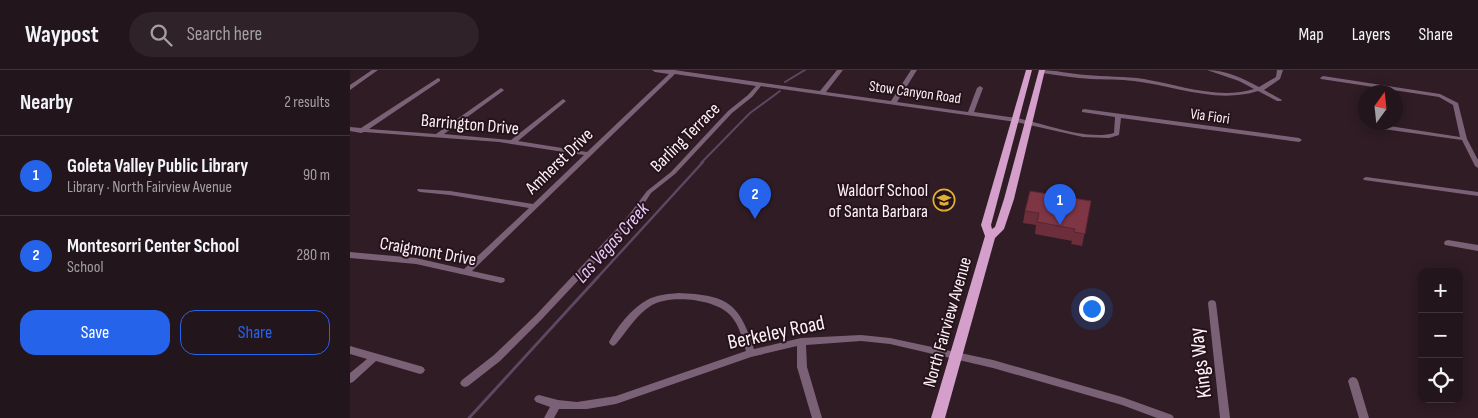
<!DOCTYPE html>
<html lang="en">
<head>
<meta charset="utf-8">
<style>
  :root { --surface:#23151c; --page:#2f2229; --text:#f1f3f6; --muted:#a39fa3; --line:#40343b; --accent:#2563eb }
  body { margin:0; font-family:"Sofia Sans Condensed",sans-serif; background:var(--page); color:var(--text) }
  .controls { position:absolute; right:15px; bottom:15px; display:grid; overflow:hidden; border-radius:10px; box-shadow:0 2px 12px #0003 }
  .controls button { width:45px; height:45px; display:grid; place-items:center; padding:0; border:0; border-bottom:1px solid var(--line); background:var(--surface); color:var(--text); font:25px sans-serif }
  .compass { position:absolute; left:1008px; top:15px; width:45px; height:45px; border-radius:50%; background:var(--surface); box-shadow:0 2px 12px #0003; rotate:15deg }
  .you { position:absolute; left:741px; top:238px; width:18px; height:18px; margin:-12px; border:4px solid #fff; border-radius:50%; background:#1a73e8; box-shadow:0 0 0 8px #1a73e833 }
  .badge { display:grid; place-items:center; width:32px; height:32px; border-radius:50%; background:var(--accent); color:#fff; font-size:16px; font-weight:700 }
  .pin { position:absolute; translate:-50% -41px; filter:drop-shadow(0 1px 2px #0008) }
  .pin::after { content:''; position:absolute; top:26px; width:18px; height:15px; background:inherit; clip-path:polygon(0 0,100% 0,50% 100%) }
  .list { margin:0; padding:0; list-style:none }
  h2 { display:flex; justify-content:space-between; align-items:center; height:65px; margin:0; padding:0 20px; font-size:21px }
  h2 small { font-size:16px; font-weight:400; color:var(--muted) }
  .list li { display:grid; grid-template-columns:32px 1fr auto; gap:15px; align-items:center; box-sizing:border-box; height:80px; padding:0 20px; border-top:1px solid var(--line) }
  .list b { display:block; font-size:19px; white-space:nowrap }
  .list p { margin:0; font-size:16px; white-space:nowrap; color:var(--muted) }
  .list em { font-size:16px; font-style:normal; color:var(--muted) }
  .actions { display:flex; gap:10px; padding:15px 20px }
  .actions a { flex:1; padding:11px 0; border:1px solid var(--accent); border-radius:15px; text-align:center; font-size:18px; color:var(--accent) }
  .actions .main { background:var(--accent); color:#fff }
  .icon { flex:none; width:28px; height:28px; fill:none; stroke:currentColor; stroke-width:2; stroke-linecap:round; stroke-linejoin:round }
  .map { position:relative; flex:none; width:1128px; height:348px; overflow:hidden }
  header { display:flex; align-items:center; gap:30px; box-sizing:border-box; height:70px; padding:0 25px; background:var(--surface); border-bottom:1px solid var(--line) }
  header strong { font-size:24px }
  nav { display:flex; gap:28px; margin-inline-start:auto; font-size:18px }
  .search { width:350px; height:45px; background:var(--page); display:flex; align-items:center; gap:12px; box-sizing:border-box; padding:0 18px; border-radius:28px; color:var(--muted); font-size:19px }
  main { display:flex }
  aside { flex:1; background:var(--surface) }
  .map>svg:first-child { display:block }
</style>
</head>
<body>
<header>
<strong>Waypost</strong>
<div class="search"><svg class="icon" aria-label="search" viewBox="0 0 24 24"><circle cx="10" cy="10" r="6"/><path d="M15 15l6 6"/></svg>Search here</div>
<nav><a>Map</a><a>Layers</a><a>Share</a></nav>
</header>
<main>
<aside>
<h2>Nearby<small>2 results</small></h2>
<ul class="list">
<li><span class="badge">1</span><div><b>Goleta Valley Public Library</b><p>Library · North Fairview Avenue</p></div><em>90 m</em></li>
<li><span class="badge">2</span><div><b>Montesorri Center School</b><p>School</p></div><em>280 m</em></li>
</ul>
<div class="actions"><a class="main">Save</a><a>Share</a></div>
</aside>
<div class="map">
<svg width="1128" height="348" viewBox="0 0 1128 348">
  <rect width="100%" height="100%" fill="#2f1c25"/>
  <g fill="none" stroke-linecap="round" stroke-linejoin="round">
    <path stroke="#5b4861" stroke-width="2" d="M435,12L455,0
      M351,93L400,43L430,21"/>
    <path stroke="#5b4861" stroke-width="2.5" d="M247,208L353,92"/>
    <path stroke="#5b4861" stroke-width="3" d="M119,348L248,207"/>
    <path fill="#7b6176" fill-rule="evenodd" d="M22,0H28L0,20V15Z
      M302,0H324L470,21L487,0H493L476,22L541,31L561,0H567L547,32L618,42L627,18L630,16L633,18L624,42C638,44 652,46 666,48C694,53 736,71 764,63L765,47L732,42V40L734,39L949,68L952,70L949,72L771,48L769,65L759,68L733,67L666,52L411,16L402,27L382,43L325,104L301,123L281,154L192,249L150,291L118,316L115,317L112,316L110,313L112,310L144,285L186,245L275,150L297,121L321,102L378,41L398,25L406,16L325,4L122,201L154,208L155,210L154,212L151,213L66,194L0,188V182L66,188L114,199L179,138L100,125L70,122L68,121L67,120L68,119L100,121L183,134L234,85L149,72L14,62L11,63L0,61V57L11,58L88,8L90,9V11L19,59L86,64L151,18L154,20L153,21L94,64L161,70L213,29L216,31L215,32L168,71L237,82L319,4L305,2Z
      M690,0C705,0 721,4 736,5C755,7 775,6 794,9C829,15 869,30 904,19L889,11L857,0C876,0 894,9 909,17L926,7L927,0H933L930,9L914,20L932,30L931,31H927L908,21C867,34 825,16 784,11C770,9 755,10 741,9C725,8 708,5 692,3L690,2Z
      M973,6L1090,24L1108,33L1117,69L1128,90V98L1125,96L1112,70L1033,59L1030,57L1033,55L1110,67L1103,35L1089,27L971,9L970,8Z
      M1016,107L1128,122V126L1014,110L1013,109L1014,108Z
      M1098,170L1128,175V181L1095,175L1094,173L1095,171Z
      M328,223C377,225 389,232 404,279L451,268L511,265L540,268L643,290L772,327L822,345L824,348H807L772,335L643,298L540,274L511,271L456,275L457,297L472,348H462L447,297V276L401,287L266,334L237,339H209L204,348H194L200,337L186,332L184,329L186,326L189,325L208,330L227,332L266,326L396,281C392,269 390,256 381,246C367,229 321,224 302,235C287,244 277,261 266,274L263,276L260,274L259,272C267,257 281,239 297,230C306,225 318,224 328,223Z
      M862,230L865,231L866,233L880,348H870L858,233L859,231Z
      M0,276L70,296L73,297L75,300L73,303L70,304L26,291L3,312L0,313V303L17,289L0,284Z
      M1003,307L1006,308L1008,311L1019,348H1009L998,311L1000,308Z"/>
    <path fill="#d49fcb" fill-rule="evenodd" d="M676,0H682L641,155L642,159L645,157L654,129L689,0H695L664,129L654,159L645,168L595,348H581L635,166L631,155Z"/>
  </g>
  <path fill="#6c2e3a" d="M741,131L732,176L721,174L722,171L685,164L686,155L673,153L675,141Z"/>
  <path fill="#7e3644" stroke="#582630" d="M680,121L741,131L735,164L724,162L725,159L687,152L689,143L675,141Z"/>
  <defs>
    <g id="school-ring" transform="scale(1.125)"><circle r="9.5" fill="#25131b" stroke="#e1af34" stroke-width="1.5"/><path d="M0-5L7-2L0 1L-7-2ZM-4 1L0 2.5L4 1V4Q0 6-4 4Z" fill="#e1af34"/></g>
  </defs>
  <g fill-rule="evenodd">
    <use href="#school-ring" x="594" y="130"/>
  </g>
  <g text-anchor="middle" stroke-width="4" stroke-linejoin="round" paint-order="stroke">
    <g font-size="15" fill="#fef1f6" stroke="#25131b">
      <text transform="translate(565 22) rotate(8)" y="5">Stow Canyon Road</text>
      <text transform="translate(860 46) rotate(8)" y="5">Via Fiori</text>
    </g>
    <g font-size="18" fill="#fef1f6" stroke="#25131b">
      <text transform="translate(120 54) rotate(5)" y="6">Barrington Drive</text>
      <text transform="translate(335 67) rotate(-45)" y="6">Barling Terrace</text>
      <text transform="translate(209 91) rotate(-44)" y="6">Amherst Drive</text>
      <text transform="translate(78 181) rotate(10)" y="6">Craigmont Drive</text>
      <text transform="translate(597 252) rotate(-74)" y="6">North Fairview Avenue</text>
    </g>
    <g font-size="18" fill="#fef1f6" stroke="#25131b" text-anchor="end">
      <text x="578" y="126">Waldorf School<tspan x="578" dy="21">of Santa Barbara</tspan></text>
    </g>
    <g font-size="19" font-style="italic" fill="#eac9fd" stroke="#25131b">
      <text transform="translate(261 172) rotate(-48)" y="7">Las Vegas Creek</text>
    </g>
    <g font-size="21" fill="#fef1f6" stroke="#25131b">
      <text transform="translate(426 262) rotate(-12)" y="7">Berkeley Road</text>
      <text transform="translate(850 293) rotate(-97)" y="7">Kings Way</text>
    </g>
  </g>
</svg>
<div class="controls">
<button>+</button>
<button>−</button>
<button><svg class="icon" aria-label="locate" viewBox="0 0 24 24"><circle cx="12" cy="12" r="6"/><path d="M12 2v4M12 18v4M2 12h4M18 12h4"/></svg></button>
</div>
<svg class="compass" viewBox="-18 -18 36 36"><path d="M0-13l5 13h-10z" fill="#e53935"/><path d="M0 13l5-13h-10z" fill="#a39fa3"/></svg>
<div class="you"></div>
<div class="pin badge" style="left:710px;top:155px">1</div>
<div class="pin badge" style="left:405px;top:149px">2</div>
</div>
</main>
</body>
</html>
